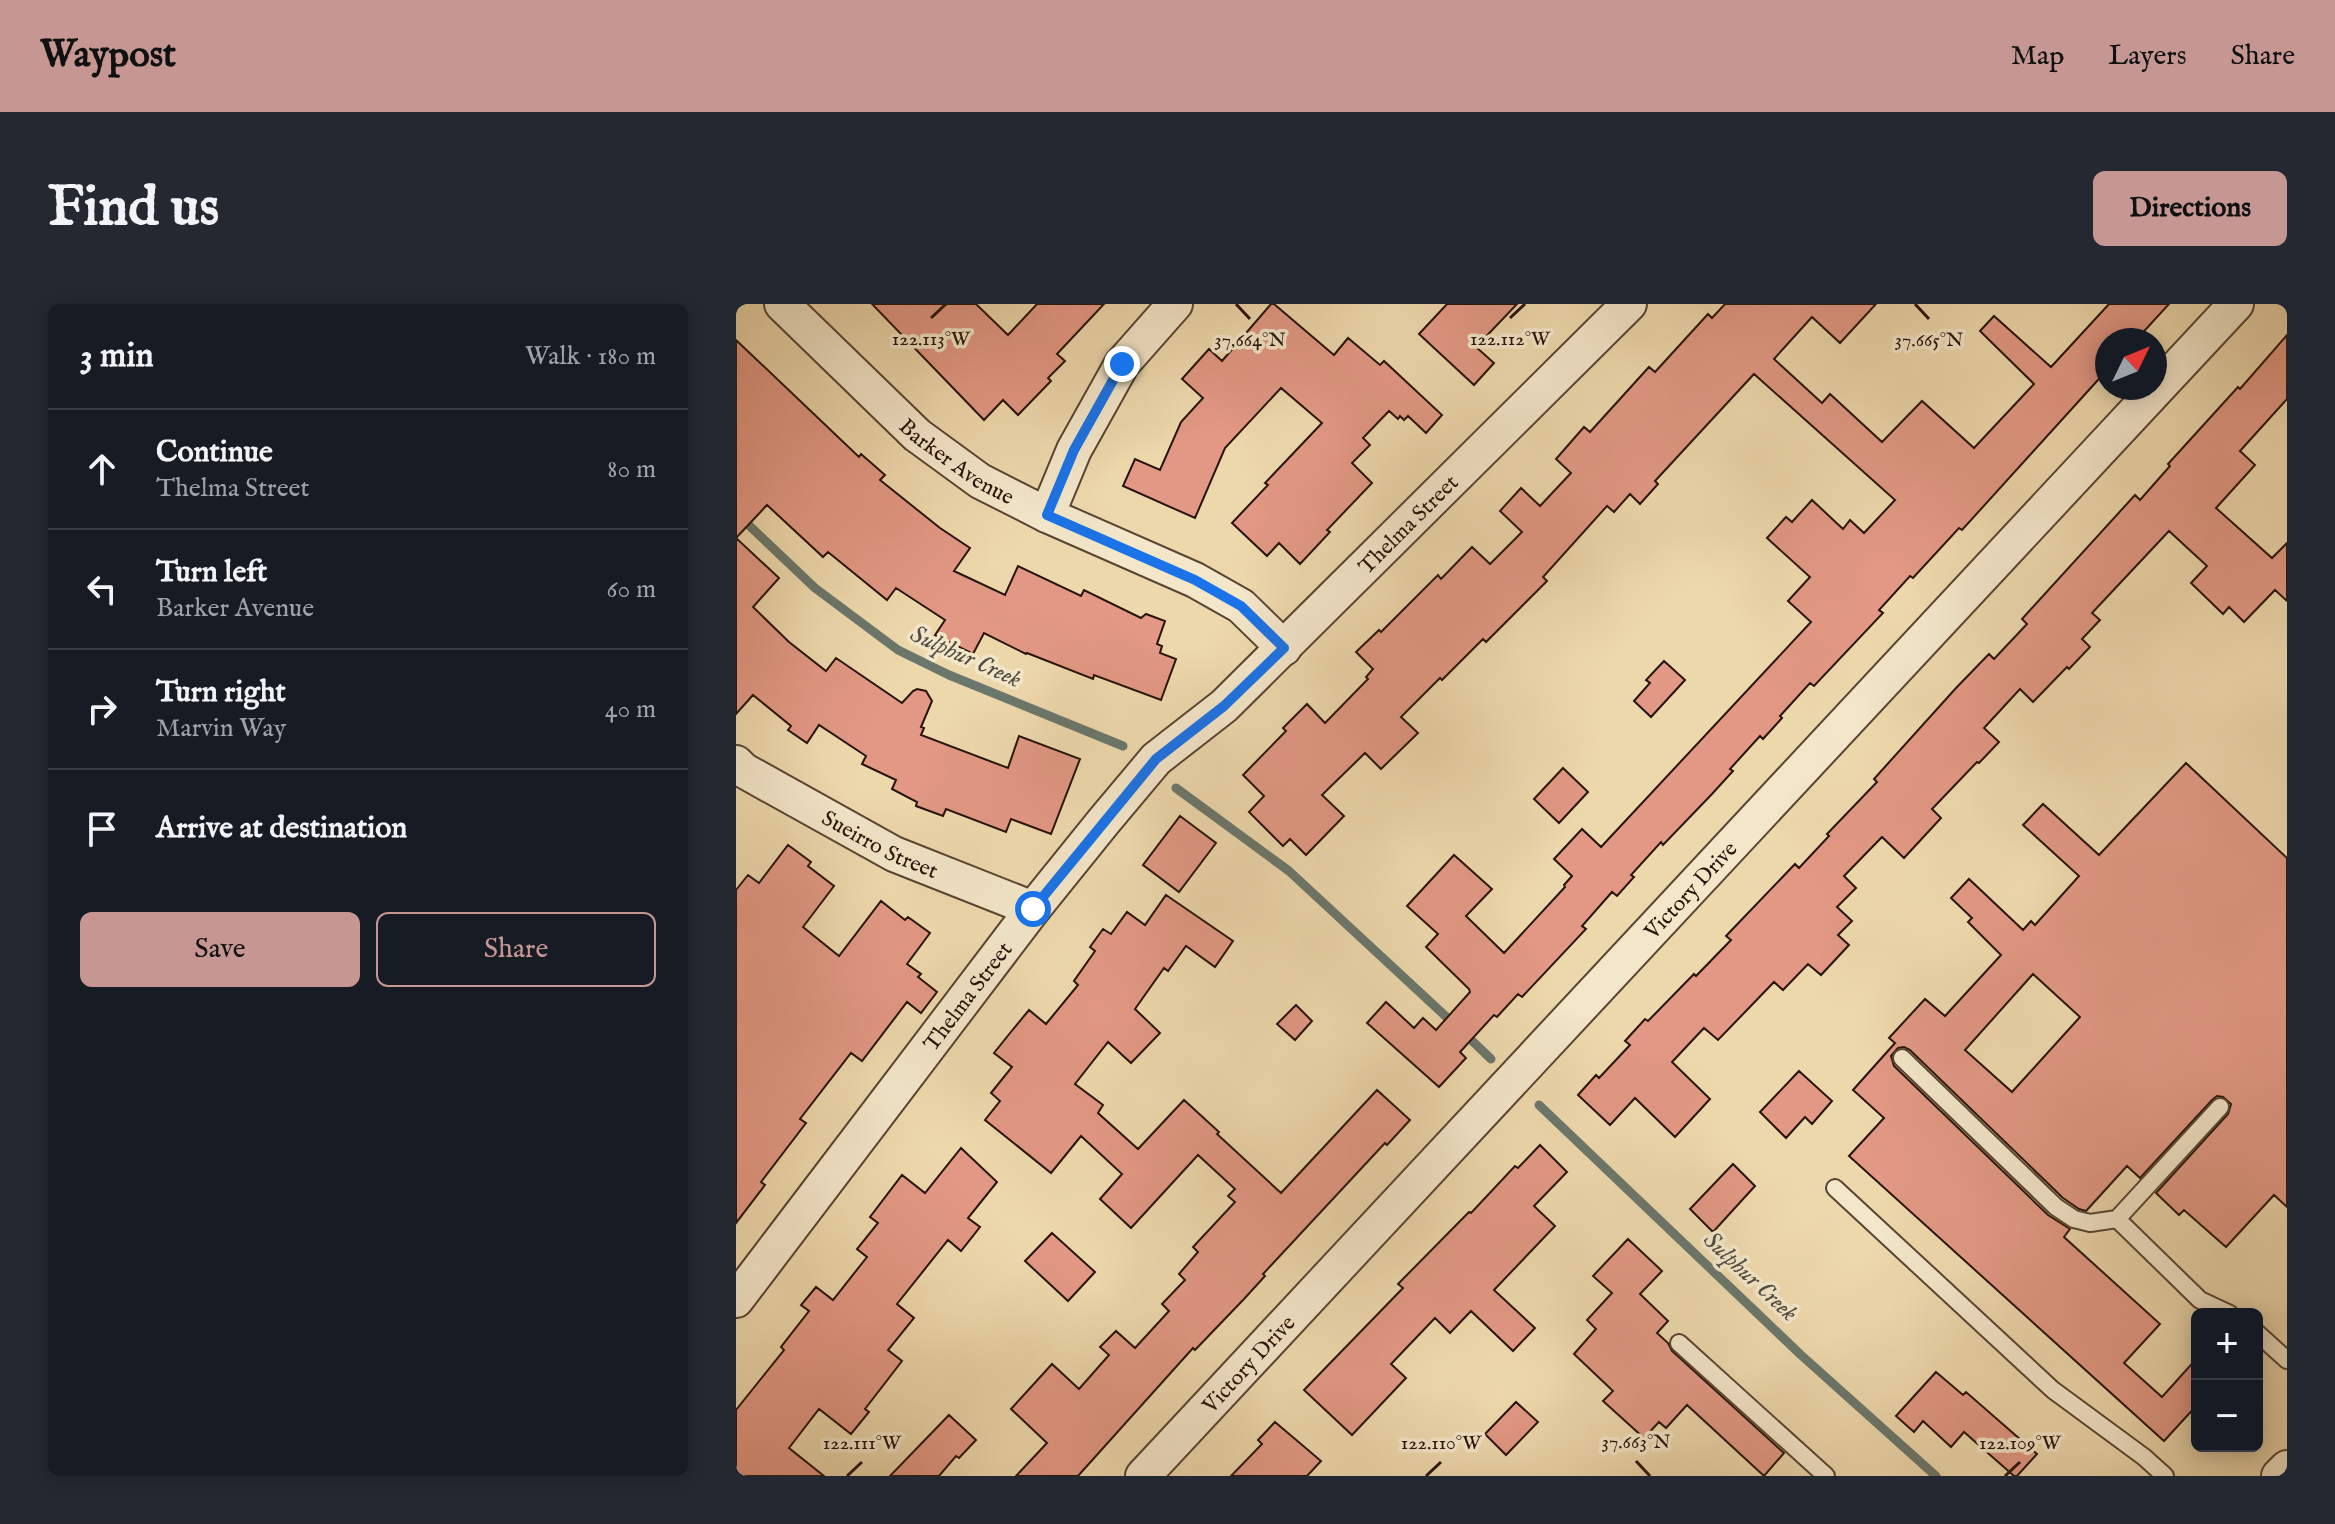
<!DOCTYPE html>
<html lang="en">
<head>
<meta charset="utf-8">
<style>
  :root { --surface:#171b24; --page:#242831; --text:#f1f3f6; --muted:#9ea1a6; --line:#363941; --accent:#c59692 }
  body { margin:0; font-family:"IM FELL English",serif; background:var(--page); color:var(--text) }
  .controls { position:absolute; right:24px; bottom:24px; display:grid; overflow:hidden; border-radius:12px; box-shadow:0 4px 20px #0003 }
  .controls button { width:72px; height:72px; display:grid; place-items:center; padding:0; border:0; border-bottom:2px solid var(--line); background:var(--surface); color:var(--text); font:40px sans-serif }
  .compass { position:absolute; left:1359px; top:24px; width:72px; height:72px; border-radius:50%; background:var(--surface); box-shadow:0 4px 20px #0003; rotate:47deg }
  .stop { position:absolute; width:24px; height:24px; margin:-18px; border:6px solid #1a73e8; border-radius:50%; background:#fff }
  .stop.end { background:#1a73e8; border-color:#fff; box-shadow:0 2px 8px #0008 }
  .list { margin:0; padding:0; list-style:none }
  h2 { display:flex; justify-content:space-between; align-items:center; height:104px; margin:0; padding:0 32px; font-size:34px }
  h2 small { font-size:26px; font-weight:400; color:var(--muted) }
  .list li { display:grid; grid-template-columns:52px 1fr auto; gap:24px; align-items:center; box-sizing:border-box; height:120px; padding:0 32px; border-top:2px solid var(--line) }
  .list b { display:block; font-size:30px; white-space:nowrap }
  .list p { margin:0; font-size:26px; white-space:nowrap; color:var(--muted) }
  .list em { font-size:26px; font-style:normal; color:var(--muted) }
  .actions { display:flex; gap:16px; padding:24px 32px }
  .actions a { flex:1; padding:18px 0; border:2px solid var(--accent); border-radius:12px; text-align:center; font-size:28px; color:var(--accent) }
  .actions .main { background:var(--accent); color:#111 }
  .icon { flex:none; width:44px; height:44px; fill:none; stroke:currentColor; stroke-width:2; stroke-linecap:round; stroke-linejoin:round }
  .map { position:relative; flex:none; width:1551px; height:1172px; overflow:hidden; border-radius:12px }
  header { display:flex; align-items:center; gap:48px; box-sizing:border-box; height:112px; padding:0 40px; background:var(--accent); color:#111 }
  header strong { font-size:38px }
  nav { display:flex; gap:44px; margin-inline-start:auto; font-size:28px }
  .intro { display:flex; align-items:center; justify-content:space-between; box-sizing:border-box; height:192px; padding:0 48px }
  h1 { margin:0; font-size:56px }
  .button { padding:20px 36px; border-radius:12px; background:var(--accent); color:#111; font-size:28px; font-weight:700 }
  main { display:flex; gap:48px; padding:0 48px }
  aside { flex:1; background:var(--surface); border-radius:12px; box-shadow:0 4px 20px #0003 }
  .map>svg:first-child { display:block }
</style>
</head>
<body>
<header>
<strong>Waypost</strong>
<nav><a>Map</a><a>Layers</a><a>Share</a></nav>
</header>
<div class="intro"><h1>Find us</h1><a class="button">Directions</a></div>
<main>
<aside>
<h2>3 min<small>Walk · 180 m</small></h2>
<ul class="list">
<li><svg class="icon" aria-label="ahead" viewBox="0 0 24 24"><path d="M12 20V5M6 11l6-6 6 6"/></svg><div><b>Continue</b><p>Thelma Street</p></div><em>80 m</em></li>
<li><svg class="icon" aria-label="left" viewBox="0 0 24 24"><path d="M17 20v-9H6M10 6l-5 5 5 5"/></svg><div><b>Turn left</b><p>Barker Avenue</p></div><em>60 m</em></li>
<li><svg class="icon" aria-label="right" viewBox="0 0 24 24"><path d="M7 20v-9h11M14 6l5 5-5 5"/></svg><div><b>Turn right</b><p>Marvin Way</p></div><em>40 m</em></li>
<li><svg class="icon" aria-label="arrive" viewBox="0 0 24 24"><path d="M6 21V4h12l-3 4 3 4H6"/></svg><div><b>Arrive at destination</b></div></li>
</ul>
<div class="actions"><a class="main">Save</a><a>Share</a></div>
</aside>
<div class="map">
<svg width="1551" height="1172" viewBox="0 0 1551 1172">
  <rect width="100%" height="100%" fill="#edd8ac"/>
  <filter id="stains"><feTurbulence type="fractalNoise" baseFrequency=".0025" numOctaves="4"/><feColorMatrix values="0 0 0 0 .2 0 0 0 0 .09 0 0 0 0 .02 0 0 0 .5 -.17"/></filter>
  <radialGradient id="worn" r=".72"><stop offset=".6" stop-color="#630" stop-opacity="0"/><stop offset="1" stop-color="#630" stop-opacity=".3"/></radialGradient>
  <g fill="none" stroke-linecap="round" stroke-linejoin="round">
    <path stroke="#6b776c" stroke-width="9" d="M0,209L79,284L162,346L213,371L387,442
      M440,484L553,567L718,720
      M729,730L755,755
      M803,801L1065,1051L1200,1172"/>
  </g>
  <path fill="#e29884" stroke="#27130a" stroke-width="2" fill-rule="evenodd" d="M136,0H240L272,31L301,0H368L321,50L329,57L312,74L315,77L282,111L267,96L248,116Z
    M535,0H538L598,51L612,34L644,61L648,57L706,111L690,129L672,112L668,116L664,112L662,115L653,107L627,134L634,141L616,159L636,179L591,226L594,228L564,260L543,239L531,252L496,219L532,181L529,179L586,119L545,84L489,144L459,214L387,182L399,155L424,166L445,118L467,94L446,75L473,45L486,57Z
    M711,0H781L740,43L758,59L738,81L683,30Z
    M989,0H1140L1104,39L1076,13L1038,55L1086,99L1094,90L1146,138L1186,97L1238,144L1298,80L1244,27L1258,12L1315,63L1373,0H1433L1400,36H1371V66L1226,226L1223,224L1177,274L1174,272L1143,306L1147,309L1078,382L1074,379L1044,412L1046,414L1027,435L1024,432L994,465L997,467L976,490L927,541L925,538L895,571L898,573L881,592L876,588L846,622L850,625L786,693L782,690L761,713L758,711L724,748L730,754L703,783L631,719L650,698L678,724L687,714L700,726L734,688L733,685L690,643L702,630L671,602L718,551L756,585L730,612L768,649L829,583L828,581L836,572L818,555L846,525L865,543L1075,318L1052,297L1074,273L1031,234L1050,213L1056,218L1076,196L1107,225L1114,216L1128,229L1159,196L1018,70L919,177L922,180L904,200L894,190L878,208L871,202L807,273L811,277L750,338L747,335L706,376L704,374L665,413L682,429L645,465L629,449L586,491L608,512L570,551L554,535L547,542L513,508L528,492L507,471L550,427L547,424L571,400L589,419L632,375L630,373L637,365L620,348L643,326L645,328L702,271L705,275L736,243L754,260L786,228L764,207L785,184L804,202L835,169L820,155L848,123L854,128L913,63L919,68L972,10L976,14Z
    M1551,31V95L1504,147L1519,161L1480,204L1536,254L1551,239V297L1539,286L1508,318L1493,303L1487,310L1455,279L1471,262L1433,227L1356,309L1364,316L1346,335L1354,343L1333,365L1331,363L1297,398L1284,385L1248,424L1263,438L1243,459L1241,458L1196,505L1205,514L1168,554L1146,533L1108,572L1120,584L1101,603L1116,617L1102,631L1113,641L1085,671L1072,660L1047,686L1038,678L982,736L968,724L936,758L974,795L939,833L899,794L874,821L842,791L860,771L863,774L894,741L889,737L909,715L912,717L958,670L960,672L995,636L990,632L1059,560L1063,564L1093,532L1091,530L1141,478L1138,475L1220,384L1253,350L1258,355L1291,320L1286,315L1399,191L1404,196L1434,162L1432,160L1502,83L1504,85Z
    M0,36L123,153L125,150L149,171L144,176L204,224L234,244L218,267L269,291L282,262L345,292L348,286L405,314L410,310L429,317L421,340L426,342L424,349L440,355L425,396L358,371L357,375L291,349L290,350L248,329L237,350L199,331L209,316L160,284L151,296L92,248L87,253L31,201L0,234L43,274L17,303L53,338L90,367L100,354L166,399L177,387L181,385L190,387L196,397L185,423L188,424L185,431L272,464L283,432L344,455L315,530L275,515L270,528L210,505L207,512L180,502L181,498L156,485L160,476L126,460L130,452L83,421L71,439L52,426L55,422L17,391L0,410Z
    M928,357L949,376L915,413L898,397L914,379L910,376Z
    M1450,459L1551,554V903L1538,891L1490,943L1448,906L1443,911L1420,889L1492,810L1495,800L1487,793L1481,792L1476,796L1404,874L1391,862L1350,907L1343,905L1327,894L1174,746L1168,743L1162,744L1155,752L1158,762L1312,911L1334,925L1328,933L1424,1020L1388,1059L1426,1093L1461,1054V1101L1428,1137L1113,852L1148,814L1117,786L1159,739L1153,734L1189,695L1209,712L1265,651L1232,618L1236,614L1215,594L1233,575L1287,626L1295,617L1299,621L1343,572L1287,521L1307,500L1363,551ZM1297,670L1344,713L1276,788L1229,746Z
    M827,464L852,488L823,519L798,495Z
    M444,512L480,539L443,588L407,561Z
    M52,541L75,558L72,562L98,582L67,623L103,652L145,597L169,616L172,613L194,629L171,660L185,670L182,673L201,688L185,709L171,698L126,757L115,749L64,815L70,819L25,878L29,881L0,919V586L12,571L23,579Z
    M430,591L497,637L479,663L450,642L432,667L428,664L399,705L424,729L395,759L372,738L339,780L367,801L362,809L402,845L448,796L483,828L481,830L545,889L641,786L674,816L651,841L649,839L527,970L529,972L508,995L459,1046L457,1044L342,1172H280L311,1139L275,1105L316,1060L343,1085L373,1051L364,1043L380,1027L399,1044L433,1007L426,1000L449,976L443,970L462,948L457,943L499,898L492,892L499,885L462,851L395,924L364,895L386,870L345,832L315,869L249,816L264,797L255,789L276,763L258,749L274,729L293,706L310,720L342,681L338,677L359,647L354,643L367,625L375,630L391,608L409,621Z
    M560,701L576,717L559,736L541,720Z
    M1063,767L1096,797L1076,820L1069,813L1050,834L1024,808Z
    M804,841L831,868L798,902L819,922L758,986L799,1024L777,1047L735,1007L714,1029L699,1014L655,1060L670,1074L616,1131L568,1086L667,984L662,980L733,908L735,909L779,862L782,864Z
    M225,844L261,878L232,914L244,923L225,947L212,936L161,1000L178,1014L152,1046L166,1057L129,1105L133,1108L115,1130L83,1105L53,1144L88,1172H0V1106L48,1046L45,1043L73,1007L65,1001L80,983L97,996L131,953L121,945L142,919L134,913L166,871L189,889Z
    M997,860L1019,882L977,928L954,905Z
    M316,929L359,968L332,997L289,957Z
    M892,935L926,967L904,990L932,1017L921,1029L932,1039L936,1047L1048,1149L1028,1172L951,1101L930,1124L923,1118L908,1134L867,1097L877,1087L838,1050L860,1025L851,1016L876,989L857,972Z
    M1200,1068L1227,1091L1230,1088L1301,1150L1281,1172H1278L1228,1128L1215,1143L1187,1117L1178,1128L1160,1112Z
    M780,1098L802,1118L770,1151L749,1130Z
    M213,1111L240,1136L223,1154L220,1152L203,1172H154Z
    M539,1118L585,1157L571,1172H495L526,1140L522,1136Z"/>
  <g fill="none" stroke-linecap="round" stroke-linejoin="round">
    <g stroke="#584432" stroke-width="20">
      <path id="lane" d="M1166,754L1320,903L1338,915L1354,919L1381,915L1484,803
        M1099,884L1317,1086L1408,1153L1429,1172
        M1381,915L1464,996L1494,1010
        M1521,1029L1551,1056
        M943,1039L1090,1172"/>
    </g>
    <g stroke="#584432" stroke-width="38">
      <g id="street">
        <path id="s1" d="M46,0L181,131L244,177L311,211L459,276L505,302L548,344"/>
        <path d="M311,211L338,146L386,60L439,0"/>
        <path id="s2" d="M0,459L7,466L158,550L297,605"/>
        <path id="s3" d="M0,996L297,605L368,517L420,455L488,402L893,0"/>
        <path id="s4" d="M407,1172L1500,0"/>
        <path d="M1543,1172L1551,1164"/>
      </g>
    </g>
    <use href="#lane" stroke="#f3e6c9" stroke-width="16"/>
    <use href="#street" stroke="#f3e6c9" stroke-width="34"/>
  </g>
  <g fill="none" stroke-linecap="round" stroke-linejoin="round">
    <path stroke="#1a73e8" stroke-width="10" d="M297,605L420,455L488,402L548,344L505,302L459,276L311,211L338,146L386,60"/>
  </g>
  <path fill="none" stroke="#27130a" stroke-width="3" d="M500,0L514,15M1179,0L1193,15M195,14L210,0M774,14L789,0M900,1157L914,1172M111,1172L126,1158M690,1172L705,1158M1269,1172L1284,1158"/>
  <g text-anchor="middle" stroke-width="7" stroke-linejoin="round" paint-order="stroke">
    <g font-size="22" fill="#27130a" stroke="#f3e6c9">
      <text dy="8" stroke="none"><textPath href="#s1" startOffset="236">Barker Avenue</textPath></text>
      <text dy="8" stroke="none"><textPath href="#s3" startOffset="1030">Thelma Street</textPath></text>
      <text dy="8" stroke="none"><textPath href="#s2" startOffset="166">Sueirro Street</textPath></text>
      <text dy="8" stroke="none"><textPath href="#s4" startOffset="802">Victory Drive</textPath></text>
      <text dy="8" stroke="none"><textPath href="#s3" startOffset="382">Thelma Street</textPath></text>
      <text dy="8" stroke="none"><textPath href="#s4" startOffset="154">Victory Drive</textPath></text>
    </g>
    <g font-size="24" font-style="italic" fill="#4f4d43" stroke="#f3e6c9">
      <text transform="translate(230 352) rotate(24)" y="8">Sulphur Creek</text>
      <text transform="translate(1015 972) rotate(43)" y="8">Sulphur Creek</text>
    </g>
  </g>
  <g font-size="20" text-anchor="middle" fill="#27130a" stroke="#f3e6c9" stroke-width="7" stroke-linejoin="round" paint-order="stroke">
    <text x="195" y="41">122.113°W</text>
    <text x="774" y="41">122.112°W</text>
    <text x="514" y="42">37.664°N</text>
    <text x="1193" y="42">37.665°N</text>
    <text x="900" y="1144">37.663°N</text>
    <text x="126" y="1145">122.111°W</text>
    <text x="705" y="1145">122.110°W</text>
    <text x="1284" y="1145">122.109°W</text>
  </g>
  <rect width="100%" height="100%" filter="url(#stains)"/>
  <rect width="100%" height="100%" fill="url(#worn)"/>
</svg>
<div class="controls">
<button>+</button>
<button>−</button>
</div>
<svg class="compass" viewBox="-18 -18 36 36"><path d="M0-13l5 13h-10z" fill="#e53935"/><path d="M0 13l5-13h-10z" fill="#9ea1a6"/></svg>
<div class="stop" style="left:297px;top:605px"></div>
<div class="stop end" style="left:386px;top:60px"></div>
</div>
</main>
</body>
</html>
